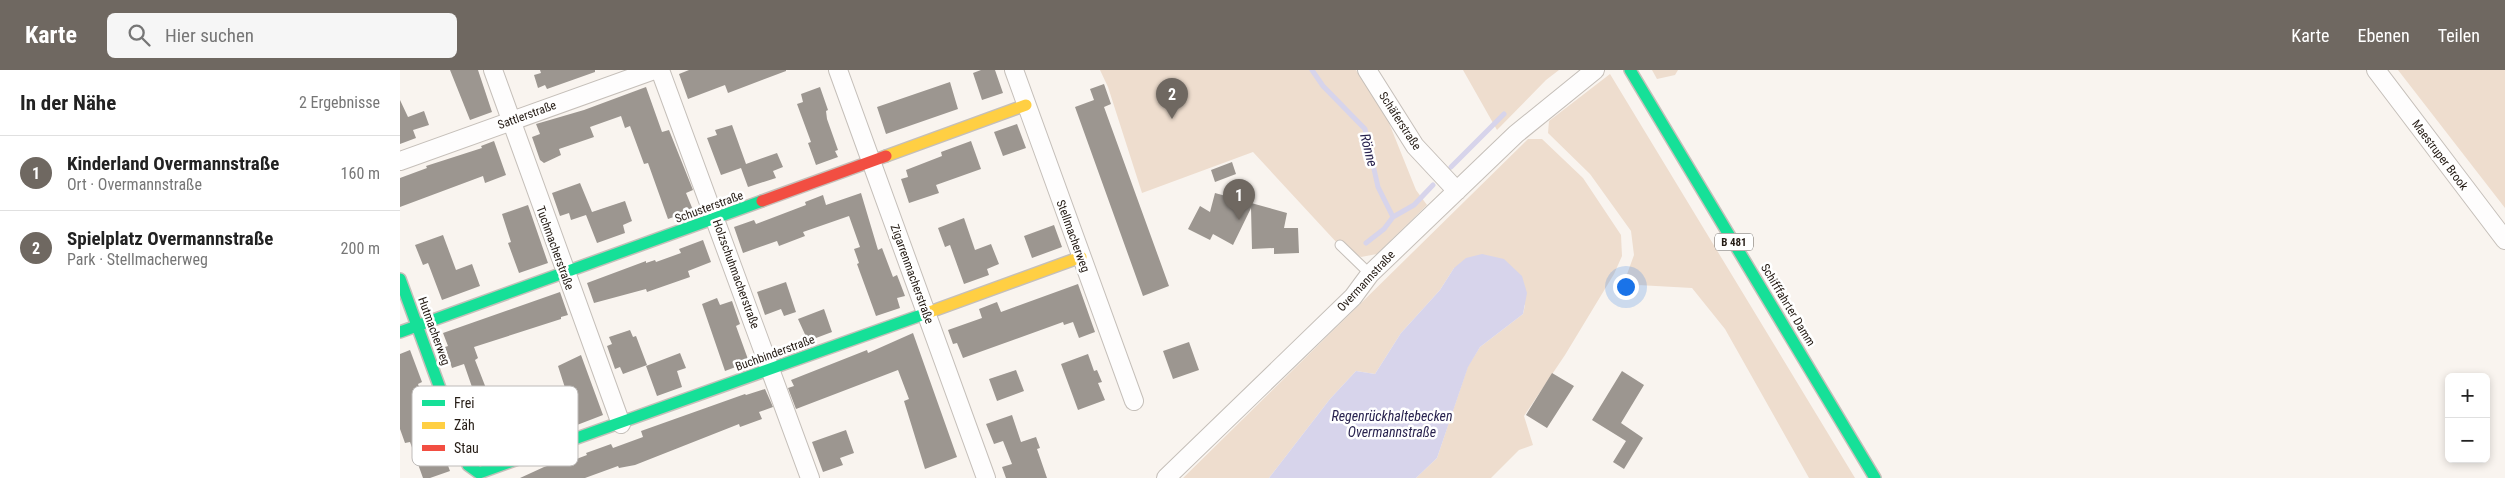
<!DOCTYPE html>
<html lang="de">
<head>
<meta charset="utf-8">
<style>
  :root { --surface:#fff; --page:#f6f6f6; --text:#222; --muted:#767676; --line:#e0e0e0; --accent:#6f6861 }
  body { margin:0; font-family:"Roboto Condensed",sans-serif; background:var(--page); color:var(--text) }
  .controls { position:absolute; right:15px; bottom:15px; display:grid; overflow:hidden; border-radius:8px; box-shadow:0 2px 8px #0003 }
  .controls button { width:45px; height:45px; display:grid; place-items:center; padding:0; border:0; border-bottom:1px solid var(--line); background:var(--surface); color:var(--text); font:25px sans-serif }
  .you { position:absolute; left:1225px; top:216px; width:18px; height:18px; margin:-12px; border:4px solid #fff; border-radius:50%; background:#1a73e8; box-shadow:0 0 0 8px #1a73e833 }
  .badge { display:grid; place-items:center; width:32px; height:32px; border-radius:50%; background:var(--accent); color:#fff; font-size:16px; font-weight:700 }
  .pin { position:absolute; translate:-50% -41px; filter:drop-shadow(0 1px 2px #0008) }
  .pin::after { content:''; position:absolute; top:26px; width:18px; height:15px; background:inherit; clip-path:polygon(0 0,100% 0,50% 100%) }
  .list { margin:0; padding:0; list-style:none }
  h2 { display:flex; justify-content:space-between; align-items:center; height:65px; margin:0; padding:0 20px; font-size:21px }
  h2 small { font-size:16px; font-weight:400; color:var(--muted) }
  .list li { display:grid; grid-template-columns:32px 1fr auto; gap:15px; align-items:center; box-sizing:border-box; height:75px; padding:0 20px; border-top:1px solid var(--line) }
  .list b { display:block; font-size:19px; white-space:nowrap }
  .list p { margin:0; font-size:16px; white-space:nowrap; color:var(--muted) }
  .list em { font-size:16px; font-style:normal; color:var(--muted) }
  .icon { flex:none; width:28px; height:28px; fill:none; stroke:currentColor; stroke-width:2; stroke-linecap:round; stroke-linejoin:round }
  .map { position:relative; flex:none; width:2105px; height:408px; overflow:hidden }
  header { display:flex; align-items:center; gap:30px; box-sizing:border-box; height:70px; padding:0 25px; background:var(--accent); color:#fff }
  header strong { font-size:24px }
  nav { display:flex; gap:28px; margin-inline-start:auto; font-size:18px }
  .search { width:350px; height:45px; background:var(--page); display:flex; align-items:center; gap:12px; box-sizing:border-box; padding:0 18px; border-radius:8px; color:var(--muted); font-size:19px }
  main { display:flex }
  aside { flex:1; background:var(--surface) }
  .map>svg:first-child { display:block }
</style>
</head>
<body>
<header>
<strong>Karte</strong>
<div class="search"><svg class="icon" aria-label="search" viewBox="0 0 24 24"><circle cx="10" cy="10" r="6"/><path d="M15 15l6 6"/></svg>Hier suchen</div>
<nav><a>Karte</a><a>Ebenen</a><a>Teilen</a></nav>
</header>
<main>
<aside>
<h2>In der Nähe<small>2 Ergebnisse</small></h2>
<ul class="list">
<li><span class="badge">1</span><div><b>Kinderland Overmannstraße</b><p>Ort · Overmannstraße</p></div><em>160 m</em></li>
<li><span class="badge">2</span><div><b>Spielplatz Overmannstraße</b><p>Park · Stellmacherweg</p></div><em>200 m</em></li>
</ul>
</aside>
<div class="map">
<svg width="2105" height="408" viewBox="0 0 2105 408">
  <rect width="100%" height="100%" fill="#f9f4ef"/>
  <path fill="#eeddce" d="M700,0H956L987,48L1016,120L1027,135L977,184L961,187L938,174L853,82L742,123L708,17Z
    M1063,0H1159L1146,10L1097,60Z
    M1252,0H1278L1275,5L1257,9Z
    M1998,0H2105V138Z
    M1210,4L1455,408H1409L1325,259L1292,218L1238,215L1226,207L1234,185L1231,161L1190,104L1148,63L1149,51Z
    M1128,69H1142L1183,108L1221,165L1222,186L1214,204L1165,285L1124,346L1133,375L1119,380L1091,408H1016L1037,388L1068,296L1080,277L1123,244L1125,235L1054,198L1040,220L1001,263L975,304L956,301L930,329L869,408H783Z"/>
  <path fill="#d7d4eb" d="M1082,184L1104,189L1122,206L1127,223L1123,244L1080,277L1068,297L1037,388L1016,408H869L930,329L956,301L975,304L1001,263L1040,220L1054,198L1066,188Z"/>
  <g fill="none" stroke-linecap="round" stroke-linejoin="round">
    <path stroke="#d7d4eb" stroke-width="5" d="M912,0L923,16L965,59L978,117L993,147
      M1051,97L1104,44
      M966,173L984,159L993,147L1014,135L1033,115"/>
  </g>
  <path fill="#9c9690" d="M50,0H78L92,42L70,50Z
    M140,0H195V2L147,19L145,15L138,18L134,5L141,3Z
    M289,0H386V1L328,23L325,15L288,29L279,4Z
    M595,0L603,23L582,30L573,3L581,0Z
    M550,12L558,39L486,64L477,37Z
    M704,14L711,34L704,37L769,216L743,226L675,37L694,30L690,19Z
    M246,17L262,62L269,60L293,120L286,123L293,140L268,149L248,93L244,94L230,56L225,58L221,46L190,57L194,67L159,79L161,85L144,93L140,90L132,67L140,64L136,54L184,40Z
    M420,17L428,40L426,41L427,49L438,80L435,81L438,87L416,95L408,73L411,72L397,34L403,32L401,24Z
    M0,30L8,47L24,41L29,55L13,60L16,68L0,74Z
    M617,54L626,78L603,86L594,62Z
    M332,55L346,94L377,83L383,97L373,101L376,108L348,117L341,98L321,105L307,68L317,65L315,60Z
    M94,71L106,105L85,113L83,106L0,137V108L27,98L26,96L82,78L81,76Z
    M571,71L581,99L536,115L539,123L509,133L501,109L508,107L506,100L542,86L541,82Z
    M832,92L836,104L815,112L811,100Z
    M180,113L192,142L225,131L232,151L223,155L225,163L197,173L186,145L171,150L169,143L160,146L152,123Z
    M461,123L478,180L482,178L493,207L497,205L505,226L497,228L500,238L476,246L457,194L459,193L454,179L460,177L449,146L403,162L405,166L379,176L377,171L343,183L334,157L354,150L356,154L406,135L405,132L423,125L426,135Z
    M815,123L887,143L884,158H898L899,183L874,184V178L852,179L851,138L833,175L813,164L810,170L788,159L800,136L810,142Z
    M128,135L148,193L119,203L108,173L111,172L102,144Z
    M564,148L575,180L591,174L599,194L587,199L589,205L564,214L550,175L545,177L538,158Z
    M654,155L662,177L632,188L624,166Z
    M43,165L56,200L72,194L80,216L42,230L28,193L23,195L15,175Z
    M303,170L311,192L288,201L290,207L247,222L246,219L194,233L187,213L246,191V193L255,190L256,192L281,183L279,179Z
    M386,212L396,242L384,246L381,239L365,245L357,222Z
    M678,214L695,262L679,268L673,252L664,255L663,252L563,288L557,273L553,274L548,260L582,248L579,239L597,232L601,242Z
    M160,222L168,245L161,247V249L74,277L78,288L75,290L98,349L131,337L139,358L123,364L126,372L99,382L88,353L74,358L71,351L67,353L59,330L63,328L61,322L72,317L64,294L52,298L45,277L48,276L43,263Z
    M317,228L320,235L332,231L340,254L336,256L349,292L325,301L302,234Z
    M424,239L432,262L408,271L398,249Z
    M230,260L233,267L236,266L247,295L223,304L220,297L215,299L207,276L212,274L209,267Z
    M513,263L557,387L525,399L504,331L509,329L498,300L396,339L388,318L394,316L391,310L467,280L468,283Z
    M789,272L799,300L773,309L763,281Z
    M10,280L22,312L18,314L50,401L30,408H23L10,372L5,373L0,359V284Z
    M280,283L286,298L277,301L282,317L257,326L246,296Z
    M688,284L694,301L697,300L702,312L698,313L705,330L678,340L661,294Z
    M181,285L203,345L177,355L158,296Z
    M616,300L624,321L597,331L589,309Z
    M1222,301L1244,315L1221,353L1243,368L1224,399L1213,392L1226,371L1192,350Z
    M1152,303L1174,316L1147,358L1126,345Z
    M365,319L373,337L359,342L362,349L340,357L339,354L235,395L219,398L218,396L185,408H120L144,397L162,391L163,394L187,385L186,383L211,374L213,378L243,367L241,361L345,324L346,325Z
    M612,345L621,372L636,367L640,378L637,379L647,408H606L602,397L612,394L603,371L594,374L586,354Z
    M446,360L454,383L440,388L443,395L423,402L412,372Z"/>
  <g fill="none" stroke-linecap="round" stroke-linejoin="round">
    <g stroke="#c5bfb9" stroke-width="11">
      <path id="lane" d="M940,175L970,204"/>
    </g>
    <g stroke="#c5bfb9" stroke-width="20">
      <path id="street" d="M93,0L221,354
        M260,0L410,408
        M438,0L586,408
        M614,0L734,331
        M967,0L1015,76L1057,121
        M1976,0L2105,170
        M0,91L254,0
        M766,408L953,227L970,204L1116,64L1195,0"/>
    </g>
    <g stroke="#c5bfb9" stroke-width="14">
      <path id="fast" d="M1230,0L1475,408
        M0,209L68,395L79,403L527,243
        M0,262L362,131"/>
    </g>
    <g stroke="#c5bfb9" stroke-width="14">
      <path id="slow" d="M486,86L626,35
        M527,243L681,187"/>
    </g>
    <g stroke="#c5bfb9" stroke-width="14">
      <path id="jam" d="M362,131L486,86"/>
    </g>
    <use href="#lane" stroke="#fefdfd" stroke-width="9"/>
    <use href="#street" stroke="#fefdfd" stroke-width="18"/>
    <use href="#fast" stroke="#16e098" stroke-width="11"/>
    <use href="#slow" stroke="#ffcf43" stroke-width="11"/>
    <use href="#jam" stroke="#f24e42" stroke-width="11"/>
  </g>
  <g text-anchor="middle" stroke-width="5" stroke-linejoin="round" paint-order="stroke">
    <rect fill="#fff" stroke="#66605b" stroke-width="1" x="1315" y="163.5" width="38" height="17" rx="4"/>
    <g font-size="11" font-weight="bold" fill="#251c15">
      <text x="1334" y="176">B 481</text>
    </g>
    <g font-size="12" fill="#251c15" stroke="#fff">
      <text transform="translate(127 45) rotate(-20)" y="4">Sattlerstraße</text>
      <text transform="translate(1000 51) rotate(57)" y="4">Schäferstraße</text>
      <text transform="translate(2040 85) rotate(53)" y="4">Maestruper Brook</text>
      <text transform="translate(309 137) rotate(-20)" y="4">Schusterstraße</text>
      <text transform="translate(673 166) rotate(70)" y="4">Stellmacherweg</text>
      <text transform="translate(155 178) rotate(70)" y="4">Tuchmacherstraße</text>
      <text transform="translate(336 204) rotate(70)" y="4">Holzschuhmacherstraße</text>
      <text transform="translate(512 204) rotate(70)" y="4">Zigarrenmacherstraße</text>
      <text transform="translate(966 211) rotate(-47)" y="4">Overmannstraße</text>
      <text transform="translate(1388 235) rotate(59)" y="4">Schifffahrter Damm</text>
      <text transform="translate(34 261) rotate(70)" y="4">Hutmacherweg</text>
      <text transform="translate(375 283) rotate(-20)" y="4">Buchbinderstraße</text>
    </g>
    <g font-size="14" font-style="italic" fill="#28224e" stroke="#fff">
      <text transform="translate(969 80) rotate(76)" y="5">Rönne</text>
      <text x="992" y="351">Regenrückhaltebecken<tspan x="992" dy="16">Overmannstraße</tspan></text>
    </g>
  </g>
  <rect x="12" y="316" width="166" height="80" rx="8" fill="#fff" stroke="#bebbb9" stroke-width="1"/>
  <rect x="22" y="330" width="23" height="6" fill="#16e098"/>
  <rect x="22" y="352" width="23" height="7" fill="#ffcf43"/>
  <rect x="22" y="375" width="23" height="6" fill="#f24e42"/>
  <g font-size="14" fill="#251c15">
    <text x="54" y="338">Frei</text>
    <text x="54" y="360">Zäh</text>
    <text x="54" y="383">Stau</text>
  </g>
</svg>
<div class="controls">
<button>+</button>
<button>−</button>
</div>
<div class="you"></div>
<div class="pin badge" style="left:839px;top:150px">1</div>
<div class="pin badge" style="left:772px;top:49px">2</div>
</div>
</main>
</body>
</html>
